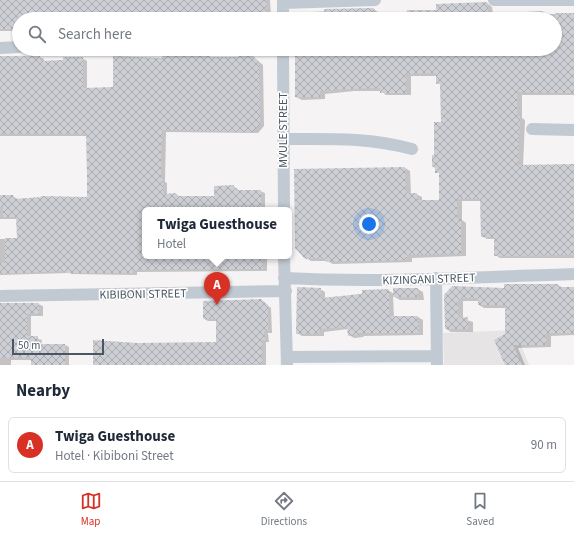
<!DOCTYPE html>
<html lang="en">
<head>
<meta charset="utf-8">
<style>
  :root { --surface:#fff; --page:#f2f2f3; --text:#1f2937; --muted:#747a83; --line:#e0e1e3; --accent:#d93025 }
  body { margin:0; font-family:"Source Sans 3",sans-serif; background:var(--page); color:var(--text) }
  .scale { position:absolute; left:12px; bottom:10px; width:92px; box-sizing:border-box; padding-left:4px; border:2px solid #4a5661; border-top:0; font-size:11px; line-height:14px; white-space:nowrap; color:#4a5661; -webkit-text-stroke:3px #fff; paint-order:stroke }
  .you { position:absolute; left:369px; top:224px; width:14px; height:14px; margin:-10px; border:3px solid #fff; border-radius:50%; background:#1a73e8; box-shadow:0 0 0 6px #1a73e833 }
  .badge { display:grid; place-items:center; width:26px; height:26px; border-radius:50%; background:var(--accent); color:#fff; font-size:13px; font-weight:700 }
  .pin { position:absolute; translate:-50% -33px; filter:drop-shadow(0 1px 2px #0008) }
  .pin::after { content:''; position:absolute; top:21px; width:14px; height:12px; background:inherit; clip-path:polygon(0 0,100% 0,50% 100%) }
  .popup { position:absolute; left:142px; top:207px; width:150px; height:52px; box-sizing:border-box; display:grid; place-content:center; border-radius:6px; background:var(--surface); filter:drop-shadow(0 1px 3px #0005); font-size:13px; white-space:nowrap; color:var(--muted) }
  .popup b { font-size:15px; color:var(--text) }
  .popup::after { content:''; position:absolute; left:50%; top:100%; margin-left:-8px; border:8px solid transparent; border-top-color:var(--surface) }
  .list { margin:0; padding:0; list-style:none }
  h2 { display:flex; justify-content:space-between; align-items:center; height:52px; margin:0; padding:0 16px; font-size:17px }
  h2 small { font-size:13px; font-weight:400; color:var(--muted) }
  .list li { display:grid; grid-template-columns:26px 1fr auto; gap:12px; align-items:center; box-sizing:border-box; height:56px; margin:0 8px 8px; padding:0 8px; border:1px solid var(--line); border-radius:6px }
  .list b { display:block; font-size:15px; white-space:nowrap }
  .list p { margin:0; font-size:13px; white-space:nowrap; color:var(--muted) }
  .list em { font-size:13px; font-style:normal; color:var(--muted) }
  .icon { flex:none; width:22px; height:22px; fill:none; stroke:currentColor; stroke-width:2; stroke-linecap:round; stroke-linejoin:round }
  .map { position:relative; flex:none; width:574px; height:365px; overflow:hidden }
  .search { position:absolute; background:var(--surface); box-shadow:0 1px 3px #0004; left:12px; right:12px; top:12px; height:44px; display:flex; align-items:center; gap:10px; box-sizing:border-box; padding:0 14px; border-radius:22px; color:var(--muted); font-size:15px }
  .sheet { height:116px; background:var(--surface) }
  nav { display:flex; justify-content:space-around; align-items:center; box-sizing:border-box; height:56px; border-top:1px solid var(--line); background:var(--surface); font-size:11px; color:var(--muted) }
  nav a { display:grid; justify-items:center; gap:2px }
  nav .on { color:var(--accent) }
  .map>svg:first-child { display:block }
</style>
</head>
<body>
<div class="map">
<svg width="574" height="365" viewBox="0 0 574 365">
  <defs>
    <pattern id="building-cross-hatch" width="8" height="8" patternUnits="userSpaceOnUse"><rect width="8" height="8" fill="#cdcfd5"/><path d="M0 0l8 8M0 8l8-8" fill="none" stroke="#a8abb0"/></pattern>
  </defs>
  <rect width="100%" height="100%" fill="#f5f3f3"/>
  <path fill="#e6e4e5" d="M515,330L529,365H444L443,333Z"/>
  <path fill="#0003" d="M0,0H270L271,16L268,19H19V31H0Z
    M487,3L492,7L493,14L542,11L547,14H574V95H522V118L525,120L523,166L574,165V258H500L495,255V239H487L482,236V201H462V220L466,223V256L412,258V262L333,264L327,261H311L306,258L295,170L405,168L410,171L411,194H416L422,197V201H440V174L433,166L442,123L441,85L437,83V76H411V95H386L381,91H354L325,94V99L302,100L296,97L298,49H378V52H408V49H555V19H305L312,12L374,9L379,13L437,11Z
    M250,54L263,65L264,126L258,133L166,132L165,182L167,183V195L176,194L180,197H215L233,186L238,189V191H260L265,193V210H145V256H267V271L137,272V275L72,274L69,273L0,275V239H18L17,219H0V196H13L17,199L88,198L87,136H0V57H40L44,59V62L82,58L87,61V89L114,88L163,59L209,56L212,58H240Z
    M558,285L563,288H574V335L551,336V347L518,348L525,365H505L506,308H484L479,305V301H463V319L473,322V332H451L446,329L445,295Z
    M320,289L325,292V299L388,290L394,294L418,289L423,292L424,300H400L393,296L394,317H418L423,320V335L363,336L364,337L354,338L349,335L348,329L324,332V336H302L297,333Z
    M261,300L271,308L272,333H268L269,342H266V365H94V342L137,344L217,343V321H208L204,319Z
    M0,304H38L43,306V316H31V337L42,340L41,345H65L69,347V365H32V360H11V365H0Z"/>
  <path fill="url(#building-cross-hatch)" d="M0,0H266L267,14L261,19H19V29H0Z
    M487,2L489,19H407V10H436V4Z
    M374,8V19H324V9Z
    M555,13H574V93L517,92V116H520L518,165L574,164V255L494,256V237H481L480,199H457V219H461V254L407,255V260L326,262V258L305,259L295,248L294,169L405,167L406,193H417V200H439V173H435V167H432V155H434V122H441L440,84H436V73L406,74V93H380V88L348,89L320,91V97H295V54H303V49H373V51L555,49Z
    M239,53H250L259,62L260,124L253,132L162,130L161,179H163V194L176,193V196H214V186L234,185V190H261V210H145V256H263V269L133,270V273H66V271L0,274V263H5V238H17L16,217H3V207H0V195H13V199L41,197V196L87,197V177L86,134H0V56H40V61L63,60V57H83V88L113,87V56L162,58V56L209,55V57H239Z
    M504,284H558V287H574V333H546V345H513L522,365H505L494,340L505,334V305H478V298L458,299V318L468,317V329H445L444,295L452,286L504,288Z
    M297,287L321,288L320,298L362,294V290L389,289V316H418L419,333H359V335L348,336L347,327L320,329L319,334H296Z
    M393,288H418V297H393Z
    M261,299L268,305V331H264L265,340H262V364L93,365V340L137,343L216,342V319H203V301Z
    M0,303H39V314H27V336H38V344H65V365H31V358H0Z"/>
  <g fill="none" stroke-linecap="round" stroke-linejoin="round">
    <path stroke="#c1cad2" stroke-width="12" d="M283,0V19
      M494,0H574
      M283,3L375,0
      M0,48L19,47
      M283,49L284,210
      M532,129L574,130
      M283,139C328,139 368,137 412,149
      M284,256L287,365
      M284,278C381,283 477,277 574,274
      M436,278L437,365
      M0,296L286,291
      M287,357L437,356"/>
  </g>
  <g text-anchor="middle" stroke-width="3.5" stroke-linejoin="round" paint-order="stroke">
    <g font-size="12" fill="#4a5661" stroke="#fff">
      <text transform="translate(283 130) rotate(-90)" y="4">MVULE STREET</text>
      <text transform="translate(429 279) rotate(-2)" y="4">KIZINGANI STREET</text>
      <text transform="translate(143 294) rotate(-1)" y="4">KIBIBONI STREET</text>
    </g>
  </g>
</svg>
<div class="scale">50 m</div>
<div class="you"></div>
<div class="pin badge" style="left:217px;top:305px">A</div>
<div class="popup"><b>Twiga Guesthouse</b>Hotel</div>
<div class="search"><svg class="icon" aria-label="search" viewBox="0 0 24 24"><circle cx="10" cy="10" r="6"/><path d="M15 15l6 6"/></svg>Search here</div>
</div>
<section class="sheet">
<h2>Nearby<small></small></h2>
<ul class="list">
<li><span class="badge">A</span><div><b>Twiga Guesthouse</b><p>Hotel · Kibiboni Street</p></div><em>90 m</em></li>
</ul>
</section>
<nav>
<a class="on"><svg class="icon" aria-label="map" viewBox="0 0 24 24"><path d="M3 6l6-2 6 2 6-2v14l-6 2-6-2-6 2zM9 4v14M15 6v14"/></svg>Map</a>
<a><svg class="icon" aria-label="directions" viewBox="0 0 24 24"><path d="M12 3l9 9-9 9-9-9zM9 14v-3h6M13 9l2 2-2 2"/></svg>Directions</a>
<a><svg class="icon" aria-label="saved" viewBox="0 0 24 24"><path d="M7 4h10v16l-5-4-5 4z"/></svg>Saved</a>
</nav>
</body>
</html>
